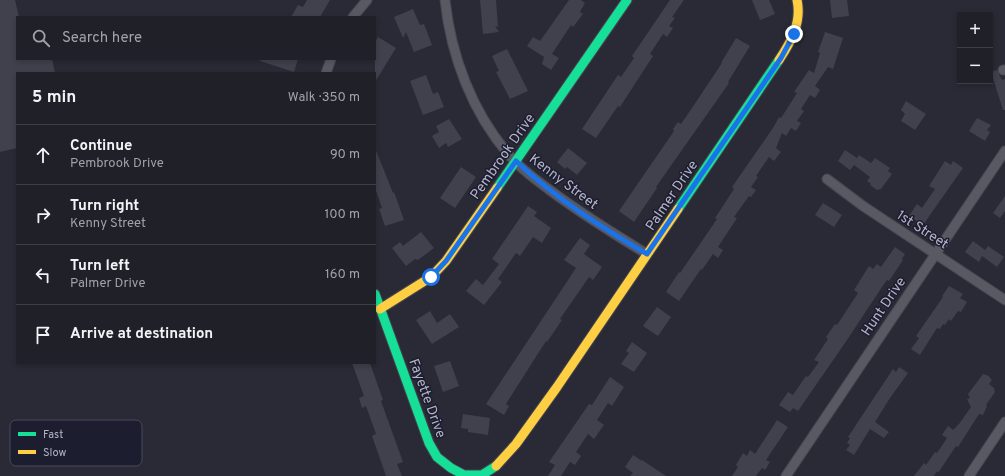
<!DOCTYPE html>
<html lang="en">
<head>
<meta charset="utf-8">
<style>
  :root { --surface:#1f2028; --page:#2c2d34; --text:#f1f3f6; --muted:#a1a3a8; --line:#3c3e45 }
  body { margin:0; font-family:Overpass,sans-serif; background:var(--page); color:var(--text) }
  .controls { position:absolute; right:12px; top:12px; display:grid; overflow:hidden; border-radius:0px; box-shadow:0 2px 6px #0003 }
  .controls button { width:36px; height:36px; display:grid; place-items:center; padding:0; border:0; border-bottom:1px solid var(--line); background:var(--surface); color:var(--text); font:20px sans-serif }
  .stop { position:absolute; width:12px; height:12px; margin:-9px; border:3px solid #1a73e8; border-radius:50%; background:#fff }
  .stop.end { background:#1a73e8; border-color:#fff; box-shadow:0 1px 4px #0008 }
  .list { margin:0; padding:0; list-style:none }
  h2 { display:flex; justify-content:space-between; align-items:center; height:52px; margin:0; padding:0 16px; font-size:17px }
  h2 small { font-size:13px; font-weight:400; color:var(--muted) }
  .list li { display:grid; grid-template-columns:26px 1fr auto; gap:12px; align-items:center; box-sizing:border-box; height:60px; padding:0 16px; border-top:1px solid var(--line) }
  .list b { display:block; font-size:15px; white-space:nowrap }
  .list p { margin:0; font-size:13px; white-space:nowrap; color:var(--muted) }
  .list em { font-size:13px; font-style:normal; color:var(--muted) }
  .icon { flex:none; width:22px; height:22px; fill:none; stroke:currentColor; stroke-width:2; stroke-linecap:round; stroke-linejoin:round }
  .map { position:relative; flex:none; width:1005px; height:476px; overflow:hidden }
  .search { position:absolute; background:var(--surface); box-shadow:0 2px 6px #0003; left:16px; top:16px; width:360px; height:44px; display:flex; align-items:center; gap:10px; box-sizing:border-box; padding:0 14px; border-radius:0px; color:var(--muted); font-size:15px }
  .panel { position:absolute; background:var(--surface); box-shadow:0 2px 6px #0003; left:16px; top:72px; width:360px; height:292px; border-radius:0px }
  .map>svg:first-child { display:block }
</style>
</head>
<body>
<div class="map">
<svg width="1005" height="476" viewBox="0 0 1005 476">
  <rect width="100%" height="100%" fill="#292a35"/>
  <path fill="#40414c" d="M0,0H15L19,17H17V59H52L55,73H17V148L0,152Z
    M307,0H330L320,17H291L298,5L303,7Z
    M480,0H496L498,27L495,26L499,32L483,34Z
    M569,0H581L585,3L580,12L583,14L573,27L571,25L552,54L559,58L551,70L542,64L544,57L527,46L533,37L540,41Z
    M670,0H684L672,17L675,18L669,26L673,28L667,37L663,34L650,54L653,56L620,107L618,106L596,138L582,129L618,75L621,77L634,58L632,56Z
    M752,0H769L775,14L760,20Z
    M830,0H847L849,16L832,18Z
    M413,9L420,25L424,24L432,45L414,52L406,32L403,38L394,17Z
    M825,32L843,38L833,69L828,67L815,86L820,90L815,98L810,95L801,109L804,111L797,121L801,123L796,131L791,128L786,136L782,133L776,148L781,152L774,161L769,157L756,176L758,177L751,187L756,190L751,197L749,196L734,217L737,218L718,247L723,250L718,258L713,254L702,270L701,269L679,301L666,292L679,272L680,273L717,219L715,218L734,189L732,187L773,128L779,117L781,118L797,93L794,92L809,70L814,73L820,53L818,52Z
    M378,37L396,48L375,82V42Z
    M736,38L750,46L728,82L729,83L656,187L657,188L634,222L619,211L674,131L673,129L678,122L681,124L692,108L722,63H721Z
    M507,49L528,91L510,99L496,72L499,71L492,56Z
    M260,59H298L294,72L260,61Z
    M997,70L1002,80L1005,79V110H1003L991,72Z
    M426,75L433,94L438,92L444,107L423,115L410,81Z
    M906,101L926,114L915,130L901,121L905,114L901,110Z
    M977,118L991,125L987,130L990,132L985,141L969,131Z
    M449,119L462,139L448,147L446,143L439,148L432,136L439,132L436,126Z
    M375,148L393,193L394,192L404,220L385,226L379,209L382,208L375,188Z
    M568,148L587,163L577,175L567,167L565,169L557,162Z
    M845,150L857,158L859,155L871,163L875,158L890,168L888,171L892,174L881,189L877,190L870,185L871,184L867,181L870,177L854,165L850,170L838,161Z
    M945,161L951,165L953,161L963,168L923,225L909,216L917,204L922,208L935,189L929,186Z
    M461,167L476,177L455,208L440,198Z
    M1005,196V211L1000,218L993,213Z
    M823,203L842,215L834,227L815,215Z
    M528,206L537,212L534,216L551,228L542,243L533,237L520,256L516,253L498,279L502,282L484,305L466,291L476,279L483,285L499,264L492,259Z
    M421,232L434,248L418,260L415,259L406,266L392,248L400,242L403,246Z
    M580,238L590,245L584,254L602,267L593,280L589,277L560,319L562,320L547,342L546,341L506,404L509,406L504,415L486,404L576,268L564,260Z
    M973,241L985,250L988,246L1004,257L997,267L982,256L979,262L965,252Z
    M895,247L905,254L902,259L903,260L889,281L887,280L884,284L847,340L798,411L793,408L790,412L779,405L788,392L793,395L806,376L808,377L819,362L814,360L828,339L826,337L835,324L837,325L858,293L854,290L869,266L873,269L877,264L881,267Z
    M949,286L963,294L960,298L967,302L961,312L958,311L951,321L949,319L945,325L943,324L940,329L937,328L920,355L911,349L919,338L916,336L943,297L942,296Z
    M657,307L671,317L658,336L643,326Z
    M430,311L437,323L450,314L459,327L432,344L416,320Z
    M632,342L647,353L634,372L621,364L629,353L626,351Z
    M450,361L459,386L443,392L434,366Z
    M352,363H370L383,400L381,401L403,462L397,464L402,476H386L372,436L376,434L366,406L362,408L359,398L364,396Z
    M899,367L908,373L890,398L875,422L889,432L884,438L870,429L854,455L846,450L850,445L847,443L850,438L848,437L893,369L896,372Z
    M983,374L989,376L990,378L992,380L989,384L994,388L995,392L986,405L987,406L983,415L979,414L958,447L956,446L938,473L937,471L934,476H914L924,463L926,465L935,452L937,453L947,438L942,435L948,426L953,430L959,424L971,407L967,399L970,398L968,394Z
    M610,377L624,387L612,406L608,403L597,420L604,425L594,439L588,434L576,452L581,456L575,465L570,462L561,476H548L555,465L549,462L589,404L592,405Z
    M463,414L490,418L488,435L468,432V429L461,428Z
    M777,420L788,427L766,460L770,462L765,470L762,468L756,476H732L738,467L736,465L743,453L747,456L750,450L755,454Z
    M633,455L642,461V460L666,476H630L633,473L625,467Z"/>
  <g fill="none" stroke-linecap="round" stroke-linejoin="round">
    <g stroke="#45464f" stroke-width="11">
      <path id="street" d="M445,0C451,56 472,112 509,155C521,169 536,180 551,191C582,214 614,234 647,254
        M353,17L367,0
        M1003,70H1005
        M326,73L331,59
        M827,179L863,206L1005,300
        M786,476L1005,151
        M969,476L1005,422"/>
    </g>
    <g stroke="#45464f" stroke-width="11">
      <path id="fast" d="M497,188L627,0
        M678,209L779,60
        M375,294L429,443L437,457L451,468L464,475H482L496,466"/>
    </g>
    <g stroke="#45464f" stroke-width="11">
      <path id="slow" d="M779,60C791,42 802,22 797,0
        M380,309L431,277L446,261L497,188
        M496,466L516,444L557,387L678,209"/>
    </g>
    <use href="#street" stroke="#585963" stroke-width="9"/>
    <use href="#fast" stroke="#16e098" stroke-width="9"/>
    <use href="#slow" stroke="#ffcf43" stroke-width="9"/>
  </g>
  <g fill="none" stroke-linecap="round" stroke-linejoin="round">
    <path stroke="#1a73e8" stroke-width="5" d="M431,277L446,261L516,161C555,198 601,227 647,254L781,58L794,34"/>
  </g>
  <g text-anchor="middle" stroke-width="3" stroke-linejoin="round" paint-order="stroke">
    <g font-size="14" fill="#b3b4c7" stroke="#1c1e30">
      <text transform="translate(502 156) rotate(-55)" y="5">Pembrook Drive</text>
      <text transform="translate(564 181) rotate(37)" y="5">Kenny Street</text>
      <text transform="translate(671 195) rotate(-56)" y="5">Palmer Drive</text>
      <text transform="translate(923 229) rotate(33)" y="5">1st Street</text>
      <text transform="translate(883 306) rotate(-56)" y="5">Hunt Drive</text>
      <text transform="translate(428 398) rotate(70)" y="5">Fayette Drive</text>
    </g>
  </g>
  <rect x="10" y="420" width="132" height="46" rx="6" fill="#1c1e30" stroke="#494b5d" stroke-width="1"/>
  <rect x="18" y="432" width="18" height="4" fill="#16e098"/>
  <rect x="18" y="450" width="18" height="4" fill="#ffcf43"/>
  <g font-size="11" fill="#b3b4c7">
    <text x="43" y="438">Fast</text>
    <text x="43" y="456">Slow</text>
  </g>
</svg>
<div class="controls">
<button>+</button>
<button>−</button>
</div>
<div class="stop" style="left:431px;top:277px"></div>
<div class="stop end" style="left:794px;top:34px"></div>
<div class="search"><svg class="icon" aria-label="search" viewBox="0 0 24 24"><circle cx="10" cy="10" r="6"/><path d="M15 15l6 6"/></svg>Search here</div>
<section class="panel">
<h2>5 min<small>Walk · 350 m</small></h2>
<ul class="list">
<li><svg class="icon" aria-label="ahead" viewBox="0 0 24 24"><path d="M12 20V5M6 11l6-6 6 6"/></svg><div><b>Continue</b><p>Pembrook Drive</p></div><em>90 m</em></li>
<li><svg class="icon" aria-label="right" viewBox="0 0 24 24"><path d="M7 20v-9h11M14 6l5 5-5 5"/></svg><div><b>Turn right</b><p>Kenny Street</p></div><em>100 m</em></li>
<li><svg class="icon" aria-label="left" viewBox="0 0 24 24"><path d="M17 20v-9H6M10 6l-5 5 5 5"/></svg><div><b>Turn left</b><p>Palmer Drive</p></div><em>160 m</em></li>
<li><svg class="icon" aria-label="arrive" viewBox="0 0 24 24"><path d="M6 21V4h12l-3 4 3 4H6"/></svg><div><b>Arrive at destination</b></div></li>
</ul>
</section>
</div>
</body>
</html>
